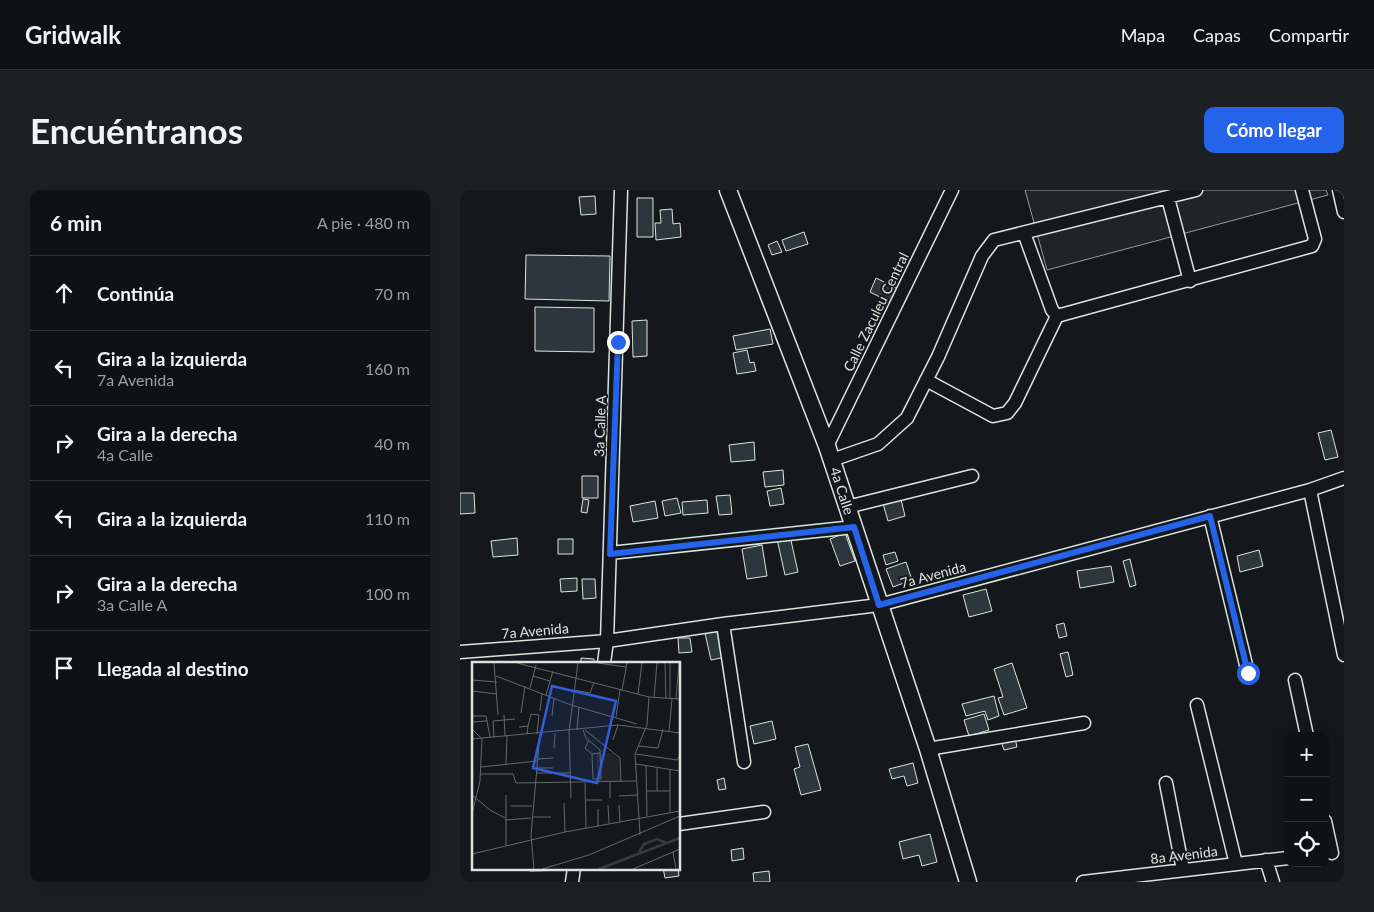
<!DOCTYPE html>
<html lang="es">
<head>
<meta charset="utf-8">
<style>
  :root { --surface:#0f1215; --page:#1d2022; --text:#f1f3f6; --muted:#9b9ea0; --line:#2f3234; --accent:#2563eb }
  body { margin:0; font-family:Lato,sans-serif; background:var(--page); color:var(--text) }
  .controls { position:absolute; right:15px; bottom:15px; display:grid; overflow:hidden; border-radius:10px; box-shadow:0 5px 20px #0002 }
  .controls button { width:45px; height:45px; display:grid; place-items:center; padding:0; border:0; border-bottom:1px solid var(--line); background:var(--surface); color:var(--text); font:25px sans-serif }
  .stop { position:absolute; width:15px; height:15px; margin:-11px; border:4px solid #2563eb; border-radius:50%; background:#fff }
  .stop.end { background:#2563eb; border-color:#fff; box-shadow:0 1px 5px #0008 }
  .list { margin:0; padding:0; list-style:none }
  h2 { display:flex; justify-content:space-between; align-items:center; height:65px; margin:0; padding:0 20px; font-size:21px }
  h2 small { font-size:16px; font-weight:400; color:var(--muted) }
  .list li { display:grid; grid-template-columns:32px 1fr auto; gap:15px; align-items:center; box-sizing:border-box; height:75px; padding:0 20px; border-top:1px solid var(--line) }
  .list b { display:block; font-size:19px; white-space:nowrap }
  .list p { margin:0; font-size:16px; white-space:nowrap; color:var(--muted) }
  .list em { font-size:16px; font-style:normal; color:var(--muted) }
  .icon { flex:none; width:28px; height:28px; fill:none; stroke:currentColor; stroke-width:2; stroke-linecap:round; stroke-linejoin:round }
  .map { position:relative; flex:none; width:884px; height:692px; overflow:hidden; border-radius:10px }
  header { display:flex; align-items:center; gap:30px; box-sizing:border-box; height:70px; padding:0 25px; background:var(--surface); border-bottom:1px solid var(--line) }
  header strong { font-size:24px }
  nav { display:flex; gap:28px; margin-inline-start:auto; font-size:18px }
  .intro { display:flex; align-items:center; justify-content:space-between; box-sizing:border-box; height:120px; padding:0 30px }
  h1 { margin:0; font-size:35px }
  .button { padding:12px 22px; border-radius:10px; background:var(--accent); color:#fff; font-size:18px; font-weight:700 }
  main { display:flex; gap:30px; padding:0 30px }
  aside { flex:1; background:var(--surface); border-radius:10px; box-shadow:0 5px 20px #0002 }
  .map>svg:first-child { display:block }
</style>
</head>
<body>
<header>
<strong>Gridwalk</strong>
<nav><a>Mapa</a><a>Capas</a><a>Compartir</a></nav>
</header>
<div class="intro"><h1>Encuéntranos</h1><a class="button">Cómo llegar</a></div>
<main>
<aside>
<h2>6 min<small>A pie · 480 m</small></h2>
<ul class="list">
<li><svg class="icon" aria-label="ahead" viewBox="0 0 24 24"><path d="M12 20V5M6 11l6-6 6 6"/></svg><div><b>Continúa</b></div><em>70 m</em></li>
<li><svg class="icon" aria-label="left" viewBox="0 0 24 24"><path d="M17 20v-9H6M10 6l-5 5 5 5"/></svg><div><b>Gira a la izquierda</b><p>7a Avenida</p></div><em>160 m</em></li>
<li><svg class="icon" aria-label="right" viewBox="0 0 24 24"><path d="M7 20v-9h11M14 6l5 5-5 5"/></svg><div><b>Gira a la derecha</b><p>4a Calle</p></div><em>40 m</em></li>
<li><svg class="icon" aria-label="left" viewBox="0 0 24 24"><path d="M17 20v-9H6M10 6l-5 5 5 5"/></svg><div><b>Gira a la izquierda</b></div><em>110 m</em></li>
<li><svg class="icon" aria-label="right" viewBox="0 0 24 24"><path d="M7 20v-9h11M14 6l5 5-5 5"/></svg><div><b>Gira a la derecha</b><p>3a Calle A</p></div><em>100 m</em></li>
<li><svg class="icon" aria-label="arrive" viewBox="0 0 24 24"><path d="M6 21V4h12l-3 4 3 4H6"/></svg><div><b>Llegada al destino</b></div></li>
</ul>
</aside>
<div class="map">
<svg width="884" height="692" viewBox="0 0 884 692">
  <rect width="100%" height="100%" fill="#14181c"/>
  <path fill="#202428" stroke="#939e99" d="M565,0H866L868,5L587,80Z"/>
  <path fill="#2c363c" stroke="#d8e6dc" d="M135,6L136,24L121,25L119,7Z
    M177,8H193V47H177Z
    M212,19L213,34L220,33L221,47L196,50L195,33H201L200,20Z
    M344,42L348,54L326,61L322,50Z
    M317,51L322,62L312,65L308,55Z
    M66,65L150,66L149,111L65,109Z
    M416,88L438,99L432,113L410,102Z
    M75,117L134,118V162L75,161Z
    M187,130V166L173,167L172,131Z
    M310,139L313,154L276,160L273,146Z
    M287,160L290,173L294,172L296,181L277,184L273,163Z
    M871,240L878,267L865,270L858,243Z
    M294,252L295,270L271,272L269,255Z
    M323,280L324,295L305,297L303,282Z
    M122,286H138V308H122Z
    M321,298L324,314L310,316L307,301Z
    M0,303H14L15,323L0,324Z
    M270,305L272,324L259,325L256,306Z
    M440,305L445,326L428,331L422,310Z
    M217,308L221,323L205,326L202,311Z
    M123,309L129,310L127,323L121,322Z
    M247,310L248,323L223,325L222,312Z
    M195,311L198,328L173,332L170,316Z
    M385,343L395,371L380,376L370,349Z
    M330,346L338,382L325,385L317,349Z
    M57,348L58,365L33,367L31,351Z
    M98,349H113V364H98Z
    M302,355L307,386L287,389L282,359Z
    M799,360L803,376L780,382L777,366Z
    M435,362L438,371L426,375L423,365Z
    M670,369L676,395L670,397L663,371Z
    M446,372L452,390L433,397L426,379Z
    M651,376L654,392L620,398L617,381Z
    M117,388V401L101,402L100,389Z
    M122,389H135L136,408L123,409Z
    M526,399L532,421L509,427L503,405Z
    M604,433L607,446L599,448L596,435Z
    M260,440L266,467L251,470L245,443Z
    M218,448H230L232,462L219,463Z
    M608,462L613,485L606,487L600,464Z
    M121,468L134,469V473H121Z
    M552,473L567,518L544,525L538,508L543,507L534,479Z
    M534,506L539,526L528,530L525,521L506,526L502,514Z
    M524,524L529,540L509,546L504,530Z
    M312,531L316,549L294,554L290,536Z
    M555,548L557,557L544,560L541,551Z
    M348,554L361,600L341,605L334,579L340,577L335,557Z
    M453,573L458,593L447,596L444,586L432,589L429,579Z
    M264,588L266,599L259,600L257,590Z
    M470,644L477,672L462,676L459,665L443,669L439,652Z
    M283,658L284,669L272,671L271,660Z
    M70,678H106V680L70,681Z
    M203,678H218L219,686L205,688Z
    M309,681L310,692H294L293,683Z"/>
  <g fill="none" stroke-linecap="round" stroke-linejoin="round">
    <g stroke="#d8e6dc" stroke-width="15">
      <path id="minor" d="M879,0L884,22
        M708,8L730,91
        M564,43L592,120L597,126
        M466,190L533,226L547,223L555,213L597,126L852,56L855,49L842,0
        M367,256L492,0
        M372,270L418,254L447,228L478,167L522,66L534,50L736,0
        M850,300L884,465
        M387,317L512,286
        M750,326L788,483
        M150,363L394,337
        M263,434L284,572
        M0,462L147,451L263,434L419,415L850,300L884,288
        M144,473L147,451L161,0
        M835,490L847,546
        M737,515L776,674
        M468,559L624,533
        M706,593L723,680
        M865,631L872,663
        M219,634L304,622
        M806,670L813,692
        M112,692L114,678
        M623,692L828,668"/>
    </g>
    <g stroke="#d8e6dc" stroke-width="19">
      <path id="tertiary" d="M268,0L367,256L468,559L508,692"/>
    </g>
    <use href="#minor" stroke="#14181c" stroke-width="12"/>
    <use href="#tertiary" stroke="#14181c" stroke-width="16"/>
  </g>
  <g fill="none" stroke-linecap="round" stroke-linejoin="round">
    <path stroke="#2563eb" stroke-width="6" d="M158,152L150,364L394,337L419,415L750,326L788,483"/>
  </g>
  <g text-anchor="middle" stroke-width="4" stroke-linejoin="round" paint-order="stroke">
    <g font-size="14" fill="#d8e6dc" stroke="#14181c">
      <text transform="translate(416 122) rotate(-64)" y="5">Calle Zaculeu Central</text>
      <text transform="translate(140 236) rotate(-88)" y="5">3a Calle A</text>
      <text transform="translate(382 301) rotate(72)" y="5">4a Calle</text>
      <text transform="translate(473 385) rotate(-15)" y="5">7a Avenida</text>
      <text transform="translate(75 441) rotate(-5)" y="5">7a Avenida</text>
      <text transform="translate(724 665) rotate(-7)" y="5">8a Avenida</text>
    </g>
  </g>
  <g transform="translate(12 472)">
    <rect width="208" height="208" fill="#14181c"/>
    <path d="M140,91L147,98L148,119H125L124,92Z" fill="#202428"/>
    <path fill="none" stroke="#363b3e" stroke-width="2.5" d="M166,192L172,182L185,177L195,181M127,207L208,176"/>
    <path fill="none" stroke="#626a69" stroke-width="1" d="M22,1L26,53M45,1L177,35L208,37M126,1L154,5M193,1L194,37M24,14L99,43L165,62M61,14L78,19M0,18L25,20M58,26L64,3M102,28L118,31L122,20M150,28L155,1M0,29L25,32M166,32L170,1M74,33L81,9M182,36L185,1M198,37V1M204,37L207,1M68,49L70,32M49,51L53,24M32,53L33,74M0,54H14L15,59M80,54L82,36M144,55L148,28M0,60L15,59L18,75M56,64L59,52L67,53L65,72M47,65L56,64L55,72M0,67L10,77L8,119L0,152M105,68L107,45M111,68L114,76L128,88L129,117H121L120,92M113,68L148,96L149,120M197,69L200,37M22,75L21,59L43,57M0,77L146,63L208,71M117,78L113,86L120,92L128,91M141,78L146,63M166,84L186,86L191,67M82,86L83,71M164,92L205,98L208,93M65,97L81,96M34,102L35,74M164,102L208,109M174,103L175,154M9,105L65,99M64,106H81M64,111H98M9,112H41L44,121L164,119M138,120V136M113,121L114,166M175,129H198M185,129V106M0,133L18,148L33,156M147,134L165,133M99,136L97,69L106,1M114,138H130M92,141L93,170M136,143L137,161M147,143L148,160M39,144H60M126,147V164M198,151V107M60,155H79M33,158L59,156M168,173L163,92L175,63L177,35M34,184V133M201,190L204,207M0,192L93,170L208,149M62,207L59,173L68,72M70,207L117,193L208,154M161,207L208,187"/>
    <path fill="#305dd8" fill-opacity="0.15" stroke="#305dd8" stroke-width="2.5" d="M80,24L144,39L125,121L61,106Z"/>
    <rect width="208" height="208" fill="none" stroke="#d8e6dc" stroke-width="2.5"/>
  </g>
</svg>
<div class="controls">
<button>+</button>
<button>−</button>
<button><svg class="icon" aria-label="locate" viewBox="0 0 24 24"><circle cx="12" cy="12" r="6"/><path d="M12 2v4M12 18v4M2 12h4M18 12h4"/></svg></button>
</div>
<div class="stop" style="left:788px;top:483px"></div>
<div class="stop end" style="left:158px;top:152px"></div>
</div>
</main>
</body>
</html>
